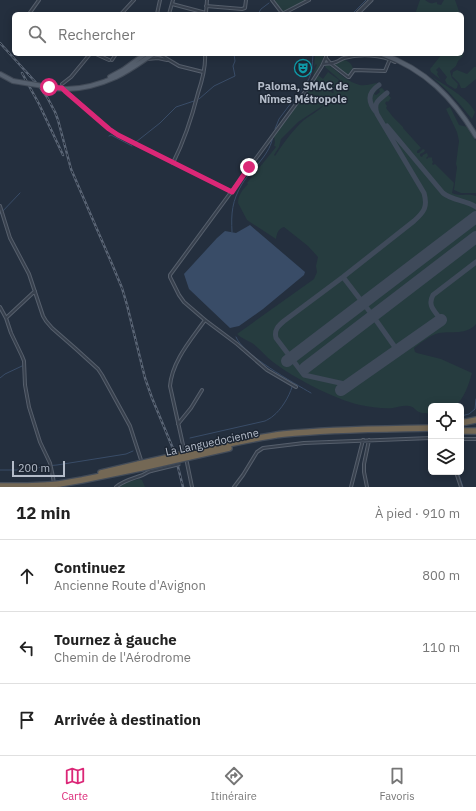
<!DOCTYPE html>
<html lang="fr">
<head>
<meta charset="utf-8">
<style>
  :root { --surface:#fff; --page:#f6f6f6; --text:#222; --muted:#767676; --line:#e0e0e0; --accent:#db2777 }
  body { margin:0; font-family:"IBM Plex Sans",sans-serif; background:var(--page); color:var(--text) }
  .controls { position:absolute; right:12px; bottom:12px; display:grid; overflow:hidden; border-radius:6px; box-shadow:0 2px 10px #0003 }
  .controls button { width:36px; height:36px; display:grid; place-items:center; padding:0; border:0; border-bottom:1px solid var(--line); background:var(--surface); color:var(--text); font:20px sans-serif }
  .scale { position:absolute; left:12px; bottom:10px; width:53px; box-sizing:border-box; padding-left:4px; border:2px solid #b4bcc9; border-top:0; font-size:11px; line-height:14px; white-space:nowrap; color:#b4bcc9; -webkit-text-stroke:3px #1d2633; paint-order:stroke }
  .stop { position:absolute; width:12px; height:12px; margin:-9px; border:3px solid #db2777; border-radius:50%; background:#fff }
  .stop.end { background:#db2777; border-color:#fff; box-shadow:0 1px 4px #0008 }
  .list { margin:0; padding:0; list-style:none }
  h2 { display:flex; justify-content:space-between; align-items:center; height:52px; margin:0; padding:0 16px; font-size:17px }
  h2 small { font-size:13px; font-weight:400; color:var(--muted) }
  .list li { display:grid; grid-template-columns:26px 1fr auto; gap:12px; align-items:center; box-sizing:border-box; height:72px; padding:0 16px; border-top:1px solid var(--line) }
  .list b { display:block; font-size:15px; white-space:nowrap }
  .list p { margin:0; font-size:13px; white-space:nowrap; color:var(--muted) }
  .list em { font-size:13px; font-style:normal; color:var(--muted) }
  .icon { flex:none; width:22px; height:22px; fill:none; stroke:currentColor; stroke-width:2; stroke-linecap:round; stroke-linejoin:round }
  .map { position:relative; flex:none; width:476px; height:487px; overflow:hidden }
  .search { position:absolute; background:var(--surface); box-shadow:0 2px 10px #0003; left:12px; right:12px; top:12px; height:44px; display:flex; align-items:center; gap:10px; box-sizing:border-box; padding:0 14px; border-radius:6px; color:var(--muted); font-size:15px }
  .sheet { height:268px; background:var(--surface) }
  nav { display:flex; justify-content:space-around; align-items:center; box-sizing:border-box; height:56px; border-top:1px solid var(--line); background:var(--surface); font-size:11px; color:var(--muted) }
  nav a { display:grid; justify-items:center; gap:2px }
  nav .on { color:var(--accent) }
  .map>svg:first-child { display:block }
</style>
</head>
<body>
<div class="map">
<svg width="476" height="487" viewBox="0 0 476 487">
  <rect width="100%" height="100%" fill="#242f3e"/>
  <path fill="#263c3f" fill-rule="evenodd" d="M276,0H306L283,12L274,1Z
    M420,0H425C431,4 430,4 437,2V4L441,5L444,0H455L460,14H415Z
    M462,48L463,56L458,61L456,66L450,71L452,78L458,84L457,88L455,89L447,84L445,80L447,77L439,67L436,70L438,72L437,74L440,79L431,72L430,69L442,54H462Z
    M315,54H324L321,65L313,76L314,71L317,65L316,64L314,67Z
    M342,59C348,61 352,63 353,69L351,70L348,75L335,65Z
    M329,65C338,72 349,83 360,85C365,86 371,84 376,83L380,86V87L374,94L376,95L380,92L379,89L382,88L391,98L388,102L387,101L385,103L387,106L386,108L393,117L403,127V128L421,148L417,151V153H419L423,149L425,150L424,152L420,154V156L422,157L423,155L427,153L428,156L426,158L427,159L429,157L430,158L431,157L432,158V160L433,162L432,164L433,165L435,164L454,183L452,193C460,197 468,193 476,196V324C467,335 452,331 439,333C430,335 421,343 414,348L415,352L417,353L441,359L472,373C468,386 465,397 455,406H431V414C427,413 423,414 419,412C415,410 413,406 409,406C404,405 398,407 393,408C383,409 371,407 360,405C334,399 294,378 273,362C265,356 260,349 252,343C247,340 241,338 237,334L314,279L317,272L316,266L318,257L308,246L284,227C278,229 277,233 276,239L247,220L238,203C238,195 243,189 248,184L247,183L276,147L275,146H274L275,142L274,136L275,132L286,121L318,75L323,79L328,72L339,80L331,92L333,93L334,92L333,91L340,81V80L325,67V66ZM324,105C319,111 310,115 304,120C293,130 285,141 277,153L275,156L274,155L279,147L281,139L298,122Z
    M474,67H476V79L465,88H461L459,83L452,76L453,72L457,70L467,74Z
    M432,77C445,85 468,98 475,112L472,119C460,104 447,89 432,77Z
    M450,107L459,125L468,127L476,141V193H461L454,190L457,167L456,164L459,141L457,132L446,109Z
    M139,479L142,480L145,487H119L124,483Z"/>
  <path fill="#394c67" d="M250,225L305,272L304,275L263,309L239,326L230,328L189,289L184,274L217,238L225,231L236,233Z"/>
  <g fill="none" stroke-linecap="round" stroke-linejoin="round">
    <path stroke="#394c67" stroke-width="1" d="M258,14L261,9L269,3
      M352,14L366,0
      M307,82C313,73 312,65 313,54
      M299,93L305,84
      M199,99L214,86L235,76L233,66L235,61L234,54
      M275,129L279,119L297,95
      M109,136L111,135L132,146
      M136,142L160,123L176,107L194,101
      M0,214L20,193
      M232,232C231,213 232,201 242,184C252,168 271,155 273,135
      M236,337C243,355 294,383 311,393
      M0,378L5,374L22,366
      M461,416L469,414L475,409L476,399
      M190,438L265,421C267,420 271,418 273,416C281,410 289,397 292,387
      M0,470H18L44,467L45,466L57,465L126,454L133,451
      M458,472L463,487"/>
    <path stroke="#3f4a5a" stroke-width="5" d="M376,112C368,102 367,93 379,85
      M387,126L443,193C453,201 466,200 476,207
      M343,277L373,316L397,350
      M441,320C435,311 427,306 433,295L476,262
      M349,385L304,375L276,338C274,330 278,326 284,321L343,277L414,221C424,212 428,207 424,193L377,114C373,102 379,100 387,93"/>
    <path stroke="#3f4a5a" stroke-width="12" d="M287,361L476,217
      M305,368L476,237
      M341,390L441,320"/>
    <g stroke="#565f6c" stroke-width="4">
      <path id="minor" d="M272,0L282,13
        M172,4L206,13
        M206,6L242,9L245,8L246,0
        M206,13L207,0
        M29,14L39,0
        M121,14L134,0
        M157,14L160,0
        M169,14L173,0
        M282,14L309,0
        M96,54L109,60
        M159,54L179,66L203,72
        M326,58L330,63L348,77H349L354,70L385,71L390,59
        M147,59L158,58L167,60
        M112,60L116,54
        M323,64C327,63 332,64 336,62C339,61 341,59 344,58C358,54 382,54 395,62
        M62,84L71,77L90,54
        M63,89L109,129L118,135L232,192
        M173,163C184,141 192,117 198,93C202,81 206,67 205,54
        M0,206L10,238L29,274L43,316L46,321L52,328L76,349L98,369L102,375L130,426L142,463
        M35,291L6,318L11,333L22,356L24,361L25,385L29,407L40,442L50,463L53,477L54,484
        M0,307L6,318
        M296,387L267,370L237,344L205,320L184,302L179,295L170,277V275L310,85L322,66L326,57V54
        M178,424L191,408L202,390
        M461,439H476
        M185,454L170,386C172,361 191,340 205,320
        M186,458L192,487
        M456,472L461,487
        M116,487C123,481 131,479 140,476C144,475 147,472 151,471
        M234,487L243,475L257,452L263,448L304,443L431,438
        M351,487L363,440
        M367,487L364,472V464L369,440"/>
    </g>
    <g stroke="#565f6c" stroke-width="5">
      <path id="tertiary" d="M357,14L371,0"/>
    </g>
    <g stroke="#414a57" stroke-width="6">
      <path id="primary" d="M382,54C425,69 453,98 476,136
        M0,74L13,81
        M110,77L123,70L145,54
        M49,87C71,92 96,86 116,77C129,71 141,62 153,54"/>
    </g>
    <g stroke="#434c59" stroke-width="8">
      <path id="motorway" d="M461,423L476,420
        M461,431H476
        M188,453C220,446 251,438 284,434C332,429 382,429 431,428
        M189,457L229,448
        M101,473L139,464
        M59,484L82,480L141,468
        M0,486H27L48,485"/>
    </g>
    <use href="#minor" stroke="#38414e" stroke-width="2"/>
    <use href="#tertiary" stroke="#38414e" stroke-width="3"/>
    <use href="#primary" stroke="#56606e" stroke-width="4"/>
    <use href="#motorway" stroke="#746855" stroke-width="5.5"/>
    <g stroke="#5a6575" stroke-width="2.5">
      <path id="rail" d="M0,43L39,86L47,97L55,112L58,120L71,169L112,264L122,288L127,305L145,378L152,398L174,451L183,487
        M22,73L39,104L63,155"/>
    </g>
    <use href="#rail" stroke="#1d2633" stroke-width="1" stroke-dasharray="3" stroke-linecap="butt"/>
    <g stroke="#565f6c" stroke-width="4" stroke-linecap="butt">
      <path id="minor-bridge" d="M151,471L180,464"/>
    </g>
    <g stroke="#414a57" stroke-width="6" stroke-linecap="butt">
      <path id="primary-bridge" d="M13,81L49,87"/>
    </g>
    <g stroke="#434c59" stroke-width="8" stroke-linecap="butt">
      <path id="motorway-bridge" d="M139,464L188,453
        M141,468L189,457
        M48,485L59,484"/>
    </g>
    <use href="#minor-bridge" stroke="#38414e" stroke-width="2"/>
    <use href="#primary-bridge" stroke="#56606e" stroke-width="4"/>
    <use href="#motorway-bridge" stroke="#746855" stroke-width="5.5"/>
  </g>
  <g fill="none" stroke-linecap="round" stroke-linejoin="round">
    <path stroke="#db2777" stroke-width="5" d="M49,87L62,88L65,91L109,129L118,135L232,192L249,167"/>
  </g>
  <defs>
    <g id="theatre-ring" transform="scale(0.9)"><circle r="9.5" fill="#1d2633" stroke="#0f9aa8" stroke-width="1.5"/><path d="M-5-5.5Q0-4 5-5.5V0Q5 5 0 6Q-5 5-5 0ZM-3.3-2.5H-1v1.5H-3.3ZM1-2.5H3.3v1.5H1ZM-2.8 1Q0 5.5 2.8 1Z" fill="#0f9aa8"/></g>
  </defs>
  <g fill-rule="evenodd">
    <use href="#theatre-ring" x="303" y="68"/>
  </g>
  <g text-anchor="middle" stroke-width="3" stroke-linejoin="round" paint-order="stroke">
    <g font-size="11" font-weight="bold" fill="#b4bcc9" stroke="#1d2633">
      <text x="303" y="90">Paloma, SMAC de<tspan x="303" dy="13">Nîmes Métropole</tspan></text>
    </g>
    <g font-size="11" fill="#b4bcc9" stroke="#1d2633">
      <text transform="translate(212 442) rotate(-12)" y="4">La Languedocienne</text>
    </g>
  </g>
</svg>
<div class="controls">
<button><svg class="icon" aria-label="locate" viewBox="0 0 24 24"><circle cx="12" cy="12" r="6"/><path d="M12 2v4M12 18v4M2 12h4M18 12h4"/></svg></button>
<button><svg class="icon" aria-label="layers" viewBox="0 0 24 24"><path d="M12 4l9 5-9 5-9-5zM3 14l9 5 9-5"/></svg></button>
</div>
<div class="scale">200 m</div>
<div class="stop" style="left:49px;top:87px"></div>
<div class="stop end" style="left:249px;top:167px"></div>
<div class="search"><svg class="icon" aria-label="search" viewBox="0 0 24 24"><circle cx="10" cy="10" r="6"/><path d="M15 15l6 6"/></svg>Rechercher</div>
</div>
<section class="sheet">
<h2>12 min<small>À pied · 910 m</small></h2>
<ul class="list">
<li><svg class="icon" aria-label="ahead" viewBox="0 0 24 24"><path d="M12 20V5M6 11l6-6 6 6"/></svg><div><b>Continuez</b><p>Ancienne Route d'Avignon</p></div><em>800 m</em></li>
<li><svg class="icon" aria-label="left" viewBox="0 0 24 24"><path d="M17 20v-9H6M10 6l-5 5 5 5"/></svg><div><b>Tournez à gauche</b><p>Chemin de l'Aérodrome</p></div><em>110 m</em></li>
<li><svg class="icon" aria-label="arrive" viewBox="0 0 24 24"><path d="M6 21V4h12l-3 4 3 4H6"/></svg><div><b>Arrivée à destination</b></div></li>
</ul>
</section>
<nav>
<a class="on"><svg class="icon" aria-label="map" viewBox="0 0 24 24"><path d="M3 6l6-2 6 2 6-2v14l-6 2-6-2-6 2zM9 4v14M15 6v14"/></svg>Carte</a>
<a><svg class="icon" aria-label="directions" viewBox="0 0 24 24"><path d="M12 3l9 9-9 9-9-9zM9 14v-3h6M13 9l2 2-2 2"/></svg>Itinéraire</a>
<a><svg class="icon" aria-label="saved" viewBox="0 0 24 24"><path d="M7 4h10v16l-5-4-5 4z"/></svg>Favoris</a>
</nav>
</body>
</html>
